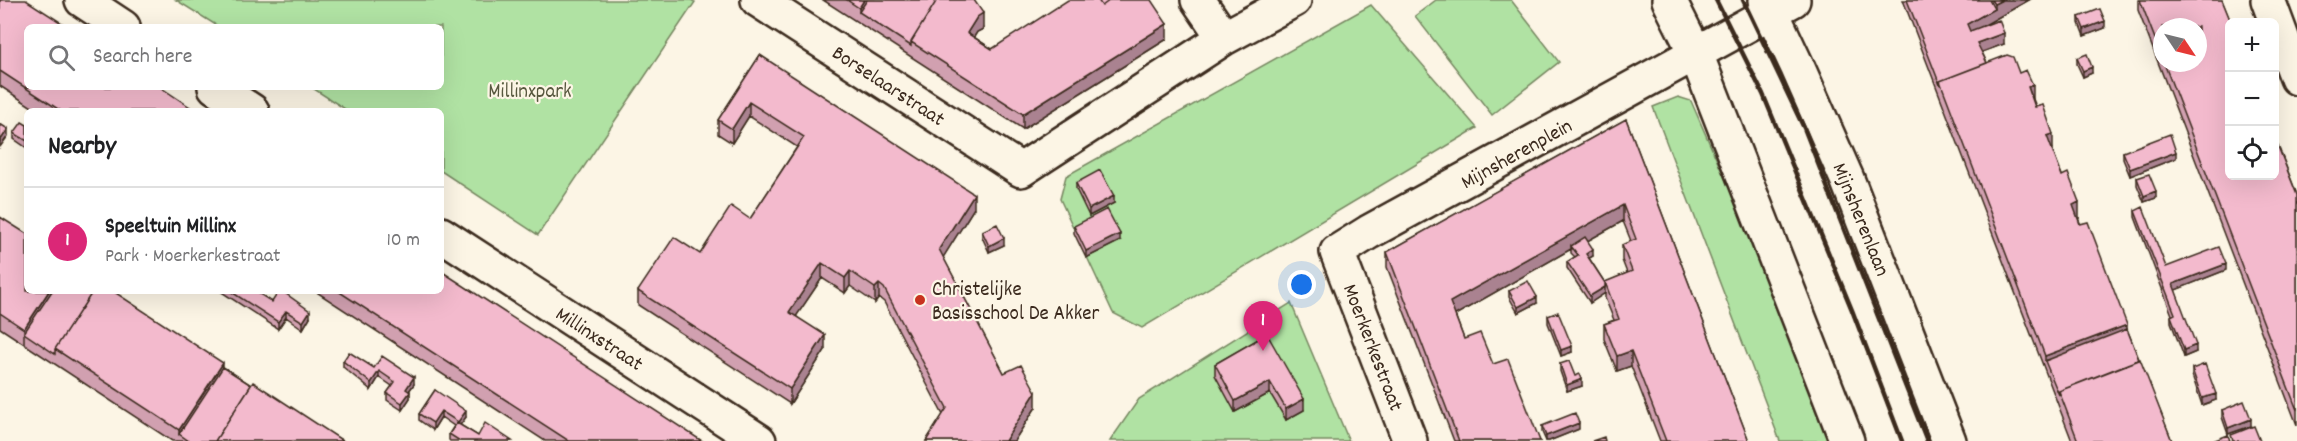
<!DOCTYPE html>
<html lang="en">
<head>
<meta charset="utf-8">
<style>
  :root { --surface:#fff; --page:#f2f2f2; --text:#202124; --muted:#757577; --line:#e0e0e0; --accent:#db2777 }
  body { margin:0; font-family:Dekko,sans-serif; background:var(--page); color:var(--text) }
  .controls { position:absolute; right:18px; top:18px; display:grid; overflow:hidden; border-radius:9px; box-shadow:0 6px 24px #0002 }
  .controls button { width:54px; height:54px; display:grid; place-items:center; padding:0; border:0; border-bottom:2px solid var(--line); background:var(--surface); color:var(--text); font:30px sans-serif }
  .compass { position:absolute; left:2153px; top:18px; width:54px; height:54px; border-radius:50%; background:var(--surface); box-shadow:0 6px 24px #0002; rotate:125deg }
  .you { position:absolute; left:1302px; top:285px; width:21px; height:21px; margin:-15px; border:4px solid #fff; border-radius:50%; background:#1a73e8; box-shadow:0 0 0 9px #1a73e833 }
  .badge { display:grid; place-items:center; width:39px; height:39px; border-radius:50%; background:var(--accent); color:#fff; font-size:20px; font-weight:700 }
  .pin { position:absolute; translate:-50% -50px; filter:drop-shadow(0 2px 3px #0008) }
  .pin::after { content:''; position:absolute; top:32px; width:21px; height:18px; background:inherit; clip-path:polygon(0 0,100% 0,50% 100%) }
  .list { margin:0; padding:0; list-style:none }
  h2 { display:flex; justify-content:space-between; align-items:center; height:78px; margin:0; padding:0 24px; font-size:26px }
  h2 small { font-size:20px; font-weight:400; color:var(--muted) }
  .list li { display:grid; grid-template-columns:39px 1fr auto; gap:18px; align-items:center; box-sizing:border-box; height:108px; padding:0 24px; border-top:2px solid var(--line) }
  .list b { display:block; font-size:22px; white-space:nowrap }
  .list p { margin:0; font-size:20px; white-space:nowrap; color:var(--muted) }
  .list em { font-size:20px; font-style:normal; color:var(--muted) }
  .icon { flex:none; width:33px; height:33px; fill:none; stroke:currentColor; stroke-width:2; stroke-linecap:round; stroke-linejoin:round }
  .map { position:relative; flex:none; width:2297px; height:441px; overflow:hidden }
  .search { position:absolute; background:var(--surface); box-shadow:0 6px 24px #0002; left:24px; top:24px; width:420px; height:66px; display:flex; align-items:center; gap:15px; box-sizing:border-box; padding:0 21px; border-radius:9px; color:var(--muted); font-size:22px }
  .panel { position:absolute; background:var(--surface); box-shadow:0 6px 24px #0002; left:24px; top:108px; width:420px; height:186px; border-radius:9px }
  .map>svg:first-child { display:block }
</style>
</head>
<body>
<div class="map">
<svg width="2297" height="441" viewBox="0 0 2297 441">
  <rect width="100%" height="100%" fill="#fcf5e5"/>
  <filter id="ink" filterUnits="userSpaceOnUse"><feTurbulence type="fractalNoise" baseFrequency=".0167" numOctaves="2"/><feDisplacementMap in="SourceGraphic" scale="12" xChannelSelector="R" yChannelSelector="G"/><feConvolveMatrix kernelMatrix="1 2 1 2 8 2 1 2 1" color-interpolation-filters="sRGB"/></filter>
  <g filter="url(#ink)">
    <path fill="#b0e2a3" stroke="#768660" stroke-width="1.5" d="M176,0H691L695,2L538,235L441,171V111H348L311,87H441V27H219Z
      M1436,0H1511L1559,62L1492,115L1415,16Z
      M1371,5L1477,128L1142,328L1113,313L1060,199L1066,176Z
      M1678,97L1691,101L1746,227L1833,441H1780L1653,107Z
      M1291,303L1349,441H1110L1139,399Z"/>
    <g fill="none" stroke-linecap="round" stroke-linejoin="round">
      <g stroke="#3b2a1e" stroke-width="38">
        <path id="street" d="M82,0L123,27
          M758,0L1021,170L1224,38L1294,0
          M1198,0L1224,38
          M1669,0L1696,54L1847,441
          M1766,0L1798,68L1847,179L1949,441
          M2268,0L2297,78
          M215,87L252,111
          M441,234L759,441
          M1410,441L1337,252L1369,232L1793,0"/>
      </g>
      <use href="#street" stroke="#fcf5e5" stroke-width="33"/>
      <path stroke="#3b2a1e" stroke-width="4.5" d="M1716,0L1763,94L1852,310L1902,441
        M1743,0L1804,128L1927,441"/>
    </g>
    <path fill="#d1a0b0" stroke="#3b2a1e" stroke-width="1.5" fill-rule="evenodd" d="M0,0L196,111H38L0,86Z
      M823,0H974L983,29L977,32L974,37L992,49L1167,39L1023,129Z
      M1903,0H2029L1983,26L2004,44L1982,52L1987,63L2019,73L2033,99L2053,149L2052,150L2079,218H2078L2127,329L2172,441H2072Z
      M2138,0H2222L2297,195V425L2138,10ZM2162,27L2198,63H2162Z
      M2079,17L2105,28L2084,36L2079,23Z
      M760,55L974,208L943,257L1004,373L1036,407L1014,441H926L943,415L884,302L879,298L875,303L850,286L845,293L822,278L796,316L825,350L790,404L638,305V291L700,254L750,219L797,147L749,116L732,143L718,134V120Z
      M2077,58L2092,73L2083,77L2077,64Z
      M1626,119L1749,441H1660L1631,366L1617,371L1604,339V324L1614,320L1605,298V293L1590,303L1567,268V262L1575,257L1571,253V249L1455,315L1464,339L1493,364L1540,441H1454L1387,267V252ZM1623,221L1631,241L1622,245V260L1627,273L1605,283L1589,258L1593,256L1587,241Z
      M27,125V148L14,139V133Z
      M2123,152L2176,158L2130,176L2123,159Z
      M2137,178L2156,198L2144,202L2137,185Z
      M1076,183L1114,203L1089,216L1076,189Z
      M2135,211L2166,267L2226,270L2175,290L2196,352L2184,357L2171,322V316L2172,315L2135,217Z
      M0,217L27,291L223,367L251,385L343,441H172L0,328Z
      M1074,226L1120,241L1086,258L1074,233Z
      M982,231L1004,245L989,252L982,237Z
      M220,291H255L272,302L310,317L303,329L286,317L278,329Z
      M315,291H441L702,441H545Z
      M1509,291L1537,303L1518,313L1509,297Z
      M1548,316L1572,352L1561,356L1548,323Z
      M1267,334L1304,410L1286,420L1270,393L1235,412L1215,375V364Z
      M343,361L374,368L414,384L409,391L410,398L402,410L387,400V393L392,386L379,377L371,390L343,367Z
      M1560,364L1575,376L1582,386L1567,391L1560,371Z
      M2192,369L2216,400L2202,405L2192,375Z
      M435,390L466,417L460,425L478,436L512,441H450L449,440V434L454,426L441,417L433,430L419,420V414Z
      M2222,410L2251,426L2228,434L2222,417Z
      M1542,426L1579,429L1549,441H1546L1542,432Z"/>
    <path fill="#aa8290" stroke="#3b2a1e" stroke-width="1.5" d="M864,0H874L859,12V8Z
      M2002,0H2029L1967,35V24L1994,9V4Z
      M983,13V29L977,32L967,48V33L977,17Z
      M2105,21V28L2084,36V29Z
      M1167,24V39L1023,129V114Z
      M2004,33V44L1977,54V43Z
      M2092,67V73L2083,77V71Z
      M2033,85V100L2028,87Z
      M749,102V116L732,143V129Z
      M8,129V136L0,147V141Z
      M2053,134V149L2047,152V136Z
      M2176,152V158L2130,176V169Z
      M2156,191V198L2144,202V196Z
      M974,194V208L939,264V249Z
      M1114,196V203L1089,216V209Z
      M2079,202V218L2073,220V205Z
      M1623,205V221L1573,249L1571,246V249L1450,318V302Z
      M1120,234V241L1086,258V251Z
      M1004,238V245L989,252V246Z
      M1593,249V256L1586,260V254Z
      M822,263V278L789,327V312Z
      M2226,264V270L2173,291V284Z
      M850,271V286L845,293V278Z
      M879,284V298L875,303V288Z
      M1605,287V293L1590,303V296Z
      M49,291H59L24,333V344V329Z
      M1537,297V303L1518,313V307Z
      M286,311V317L278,329V322Z
      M310,311V317L303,329V322Z
      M2127,325V340L2045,361V356Z
      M825,335V350L790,404V389Z
      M2196,345V352L2184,357V350Z
      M1572,346V352L1561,356V350Z
      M1631,351V366L1617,371V356Z
      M223,363V378L179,434V430Z
      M379,371V377L371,390V383Z
      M414,377V384L406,395V389Z
      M1582,379V386L1567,391V385Z
      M1270,382V393L1235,412V401Z
      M410,392V398L402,410V403Z
      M1036,392V407L1014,441H1005Z
      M2216,394V400L2202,405V398Z
      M1304,399V410L1286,420V409Z
      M441,411V417L433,430V423Z
      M466,411V417L458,428V422Z
      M2251,419V426L2228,434V428Z
      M1579,423V429L1549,441H1546V436Z"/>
    <path fill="#f3bacd" stroke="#3b2a1e" stroke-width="1.5" d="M0,0H26L68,27H27V87H160L196,111H61L0,71Z
      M847,0H864L859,8Z
      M867,0H937L911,42V46L859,12Z
      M937,0H974L983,13L977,17L967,33L992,49L1068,0H1098L1102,6L1110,0H1151L1167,24L1023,114L911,42Z
      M1098,0H1110L1102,6Z
      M1907,0H1989L1994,9L1967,24L1970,31L1999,20L2004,33L1977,43L1987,63L1940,81V85Z
      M1991,0H2002L1994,4Z
      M2140,0H2222L2231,22H2229V176H2274V136L2297,195V410L2164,63H2198V27H2162V57Z
      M2100,9L2105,21L2084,29L2079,17Z
      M2087,54L2092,67L2083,71L2077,58Z
      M760,55L974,194L939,249L1004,373L1021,365L1036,392L1005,441H926L947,408L884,288L879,284L875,288L850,271L845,278L822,263L789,312L825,335L790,389L638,291L674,237L700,254L731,206L750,219L804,137L749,102L732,129L718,120Z
      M2007,55L2013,57L2019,73L2026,70L2033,85L2028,87L2035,107L2043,105L2053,134L2047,136L2062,176L2068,173L2079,202L2073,205L2080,224L2088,222L2127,325L2045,356L1940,81Z
      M1626,119L1749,441H1666L1631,351L1617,356L1604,324L1619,319L1605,282L1632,271L1622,245L1636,239L1623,205L1450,302L1464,339L1480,333L1493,364L1508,359L1540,441H1459L1387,252Z
      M22,122L27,125V141L14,133Z
      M0,124L8,129L0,141Z
      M2170,134L2176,152L2130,169L2123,152Z
      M1100,170L1114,196L1089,209L1076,183Z
      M2149,174L2156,191L2144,196L2137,178Z
      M2143,207L2166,267L2219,247L2226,264L2173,284L2196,345L2184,350L2171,316L2175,314L2135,211Z
      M1107,209L1120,234L1086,251L1074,226Z
      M0,217L27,234V291H49L24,329L0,313Z
      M997,224L1004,238L989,246L982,231Z
      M1585,237L1593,249L1586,254L1605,283V287L1590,296L1567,262L1578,255L1571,246Z
      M441,271L702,441H569L338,291H441Z
      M1528,281L1537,297L1518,307L1509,291Z
      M52,291H93L55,349V354L24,333Z
      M93,291H113L223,363L179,430L55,349Z
      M230,291H255L272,302L279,291H282L310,311L303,322L286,311L278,322Z
      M1558,312L1572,346L1561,350L1548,316Z
      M2127,329L2139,360L2059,391V395L2045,361Z
      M1267,334L1304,399L1286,409L1270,382L1235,401L1215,364Z
      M349,352L374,368L382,356L414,377L406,389L410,392L402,403L387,393L395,382L379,371L371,383L343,361Z
      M2140,359L2172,441H2078L2059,391Z
      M1569,361L1575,376L1580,374L1582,379L1567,385L1560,364Z
      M2205,364L2216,394L2202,398L2192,369Z
      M223,367L251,385L215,441H189L179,434Z
      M253,382L343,441H215Z
      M435,390L466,411L458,422L441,411L433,423L419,414Z
      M2244,401L2251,419L2228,428L2222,410Z
      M1575,413L1579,423L1546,436L1542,426Z
      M457,423L478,436L485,423L512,441H460L449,434Z
      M2254,426L2260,441H2233L2231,435Z
      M2228,435L2230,441H2216L2215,440Z
      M1604,437L1605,441H1592Z"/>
  </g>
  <circle fill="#c8321e" stroke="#fcf5e5" stroke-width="2" cx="920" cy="300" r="6"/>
  <g text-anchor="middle" stroke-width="4.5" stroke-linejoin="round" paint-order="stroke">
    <g font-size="21" fill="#3b2a1e" stroke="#fcf5e5">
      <text transform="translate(889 85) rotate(33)" y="7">Borselaarstraat</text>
      <text transform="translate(1516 153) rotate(-29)" y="7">Mijnsherenplein</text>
      <text transform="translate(1862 219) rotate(68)" y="7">Mijnsherenlaan</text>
      <text transform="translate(600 338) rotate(33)" y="7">Millinxstraat</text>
      <text transform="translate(1374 347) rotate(69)" y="7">Moerkerkestraat</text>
    </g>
    <g font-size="21" fill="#58583f" stroke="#fcf5e5">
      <text x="530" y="97">Millinxpark</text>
    </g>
    <g font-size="21" fill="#3b2a1e" stroke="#fcf5e5" text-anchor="start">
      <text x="932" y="295">Christelijke<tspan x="932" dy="24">Basisschool De Akker</tspan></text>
    </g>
  </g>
</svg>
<div class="controls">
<button>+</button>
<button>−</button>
<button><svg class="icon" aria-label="locate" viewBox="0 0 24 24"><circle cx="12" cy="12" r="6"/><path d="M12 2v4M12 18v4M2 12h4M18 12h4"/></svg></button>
</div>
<svg class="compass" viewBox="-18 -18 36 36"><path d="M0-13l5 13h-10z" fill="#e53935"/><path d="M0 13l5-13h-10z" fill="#757577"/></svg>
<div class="you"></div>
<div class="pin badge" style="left:1263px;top:351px">1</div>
<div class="search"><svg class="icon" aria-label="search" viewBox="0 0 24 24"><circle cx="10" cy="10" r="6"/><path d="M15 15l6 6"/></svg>Search here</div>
<section class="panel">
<h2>Nearby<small></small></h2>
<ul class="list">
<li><span class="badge">1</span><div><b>Speeltuin Millinx</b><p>Park · Moerkerkestraat</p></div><em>10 m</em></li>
</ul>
</section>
</div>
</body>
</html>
